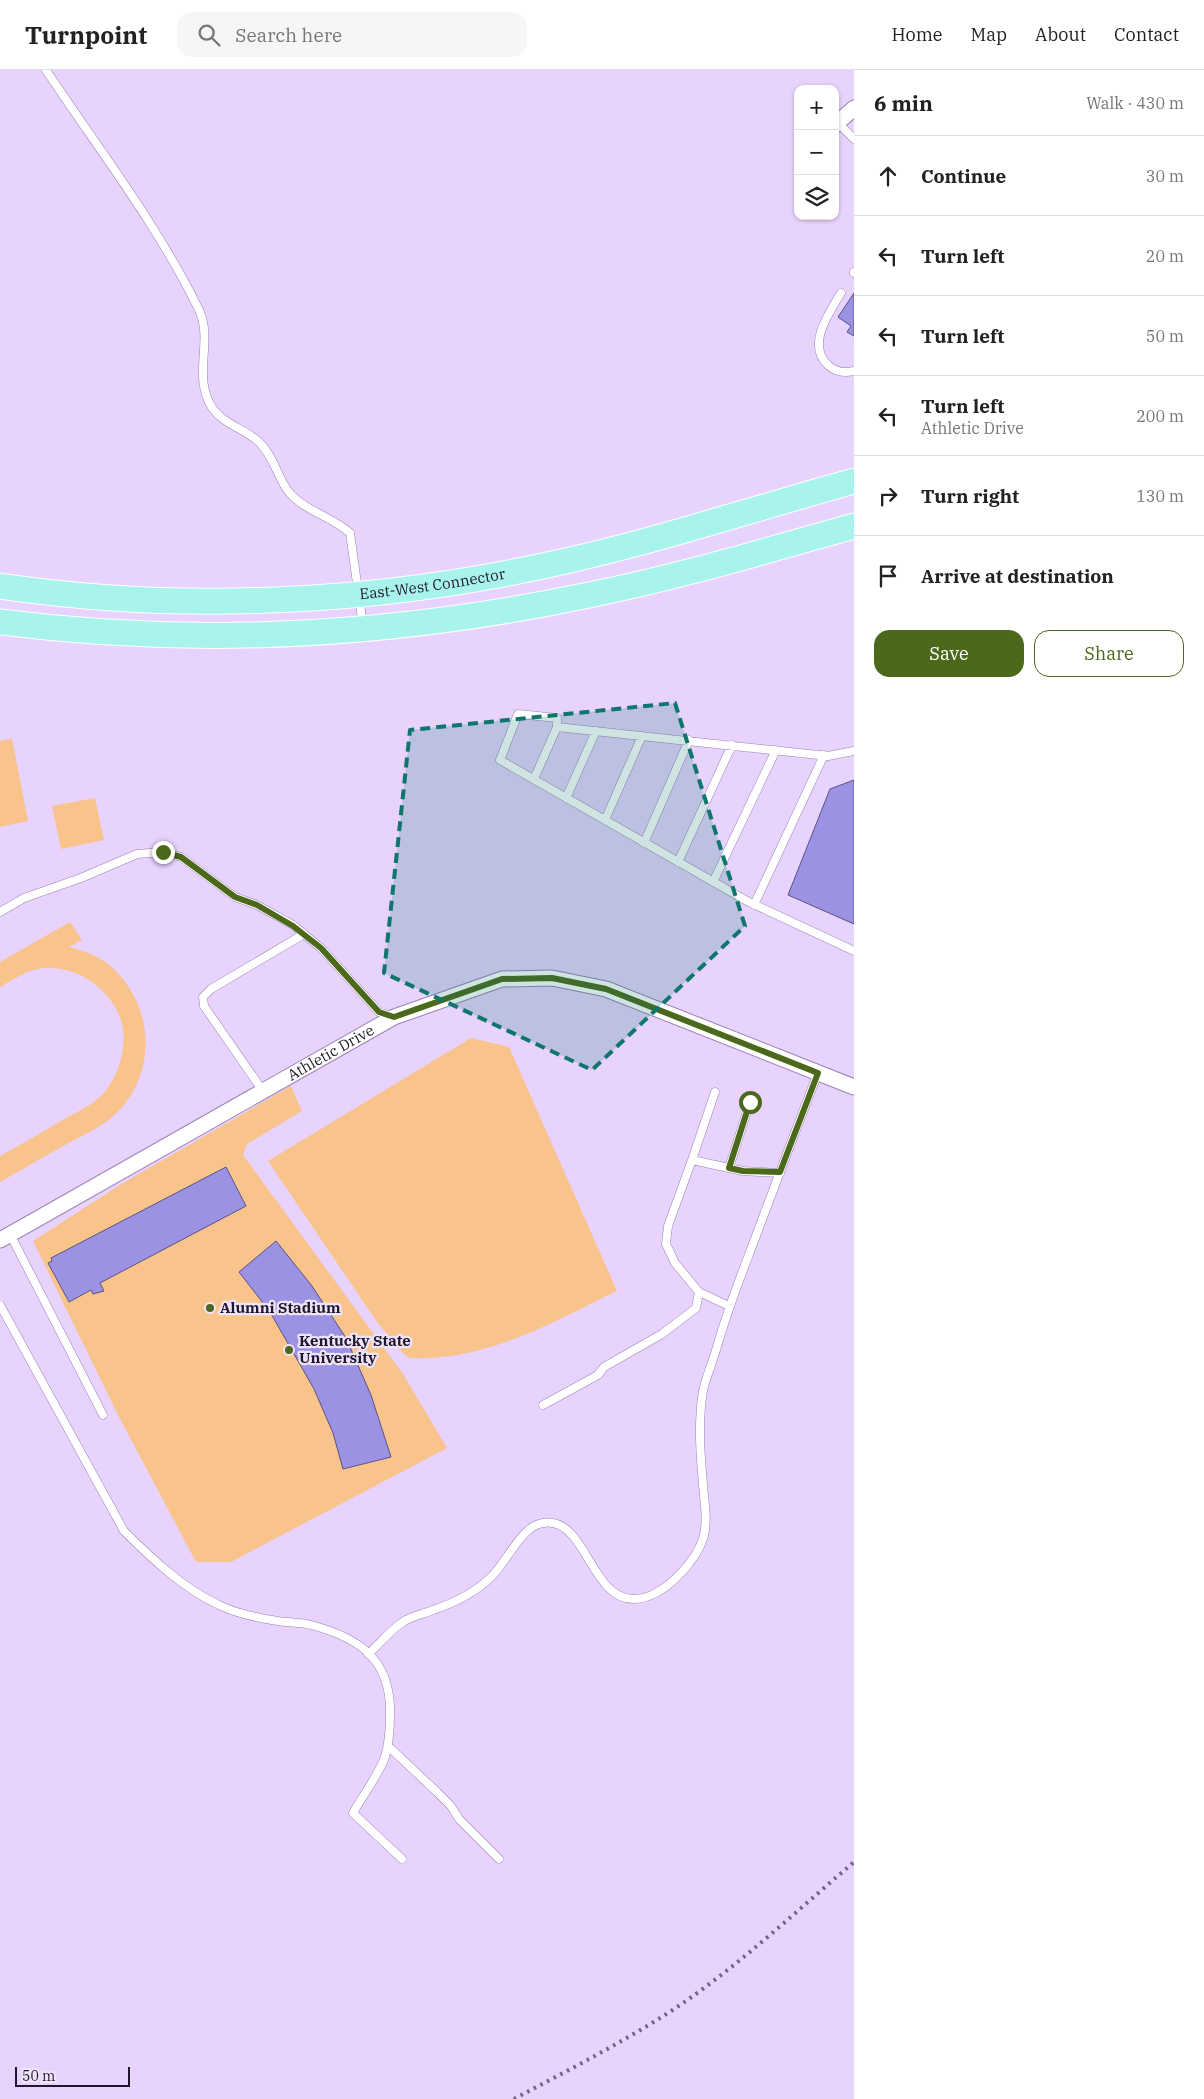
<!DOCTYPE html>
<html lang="en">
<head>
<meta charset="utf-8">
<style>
  :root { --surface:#fff; --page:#f6f6f6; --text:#222; --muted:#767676; --line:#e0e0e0; --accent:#4b681b }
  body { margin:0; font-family:"IBM Plex Serif",serif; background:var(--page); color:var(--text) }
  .controls { position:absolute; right:15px; top:15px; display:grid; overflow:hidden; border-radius:10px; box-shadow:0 1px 4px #0004 }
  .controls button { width:45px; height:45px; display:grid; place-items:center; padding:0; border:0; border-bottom:1px solid var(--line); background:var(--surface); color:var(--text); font:25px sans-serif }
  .scale { position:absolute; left:15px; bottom:12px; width:115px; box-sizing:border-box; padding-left:5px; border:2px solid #21172a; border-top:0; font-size:14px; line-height:18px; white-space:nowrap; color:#21172a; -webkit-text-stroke:4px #efe5fb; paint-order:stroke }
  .stop { position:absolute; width:15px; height:15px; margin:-11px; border:4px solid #4b681b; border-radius:50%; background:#fff }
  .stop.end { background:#4b681b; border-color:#fff; box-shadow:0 1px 5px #0008 }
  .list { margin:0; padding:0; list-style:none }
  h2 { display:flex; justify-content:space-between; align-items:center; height:65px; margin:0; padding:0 20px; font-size:21px }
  h2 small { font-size:16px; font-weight:400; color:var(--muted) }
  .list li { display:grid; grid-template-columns:32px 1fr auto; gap:15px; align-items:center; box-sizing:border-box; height:80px; padding:0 20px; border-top:1px solid var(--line) }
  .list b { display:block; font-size:19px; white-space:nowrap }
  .list p { margin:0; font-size:16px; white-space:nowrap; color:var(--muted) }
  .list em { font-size:16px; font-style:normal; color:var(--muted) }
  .actions { display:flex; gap:10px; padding:15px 20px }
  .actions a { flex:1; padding:11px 0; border:1px solid var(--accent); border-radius:15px; text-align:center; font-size:18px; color:var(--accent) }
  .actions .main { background:var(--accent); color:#fff }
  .icon { flex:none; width:28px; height:28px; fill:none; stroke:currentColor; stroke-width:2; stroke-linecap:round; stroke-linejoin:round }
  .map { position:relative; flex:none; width:854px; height:2029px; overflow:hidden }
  header { display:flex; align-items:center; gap:30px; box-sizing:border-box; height:70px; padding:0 25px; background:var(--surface); border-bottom:1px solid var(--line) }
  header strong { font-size:24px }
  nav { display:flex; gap:28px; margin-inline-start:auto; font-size:18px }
  .search { width:350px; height:45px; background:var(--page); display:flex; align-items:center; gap:12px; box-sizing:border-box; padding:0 18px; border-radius:15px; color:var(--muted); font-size:19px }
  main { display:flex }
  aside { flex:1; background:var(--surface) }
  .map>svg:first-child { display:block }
</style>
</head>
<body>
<header>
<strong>Turnpoint</strong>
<div class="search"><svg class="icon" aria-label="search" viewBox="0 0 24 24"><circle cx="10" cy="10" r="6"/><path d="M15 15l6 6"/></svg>Search here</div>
<nav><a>Home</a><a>Map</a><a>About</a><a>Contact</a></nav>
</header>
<main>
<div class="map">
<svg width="854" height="2029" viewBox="0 0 854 2029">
  <rect width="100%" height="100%" fill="#e8d2fe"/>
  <path fill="#f8c48c" d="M12,669L28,751L0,757V671Z
    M95,728L104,770L61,779L52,736Z
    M70,852L82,870L69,877C76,879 84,881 91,884C115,894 134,919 141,943C154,984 139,1030 103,1054C90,1062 76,1069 63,1076C42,1088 21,1100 0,1112V1086C22,1074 44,1061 66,1048C79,1041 94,1034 104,1023C118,1006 126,981 123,959C117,920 72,890 34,900C22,903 11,911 0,917V892Z
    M471,968L509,977L617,1221C551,1253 485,1292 409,1288L401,1281L377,1252L268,1091Z
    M291,1016L302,1041L247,1074L243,1085L403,1304L447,1378L231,1492H196L118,1345L33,1171L123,1113Z"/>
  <path fill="#9b92e4" stroke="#585284" d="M854,223V266L847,262L851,256L838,247Z
    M854,710V854L788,825L830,719Z
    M226,1097L246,1136L100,1213L104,1221L93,1224L91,1220L69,1232L48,1193L52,1191L51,1188Z
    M276,1171L312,1216L346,1268L371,1325L391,1387L343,1399L333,1363L314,1319L270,1242L239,1202Z"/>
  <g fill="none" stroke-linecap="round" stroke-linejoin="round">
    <g stroke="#9a81b3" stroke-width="9">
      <path id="lane" d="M46,0C97,77 159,157 199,240C214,272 191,306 213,339C225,355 245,359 259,372C273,385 277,406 288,421C304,441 331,446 350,463L363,556
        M838,53L854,69
        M854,203V202
        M841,223C829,243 806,275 828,295C835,302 845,303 854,301
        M854,681L828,686L557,657V648L518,644L500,690L747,831L854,881
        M534,709L557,657
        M566,728L596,661
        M605,750L642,666
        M644,773L689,670
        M678,792L732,675
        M713,812L776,680
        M754,835L824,685
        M0,842L24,828L81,808L137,784L163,782L181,787L235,827L257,835L293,855L321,878L379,942L394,947
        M263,1021L204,936L203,927L211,919L304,864
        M692,1090L715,1022
        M729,1098L750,1032
        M10,1164L103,1345
        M0,1235L124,1461C151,1488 184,1519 219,1535C237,1544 258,1548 278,1551C289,1553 301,1552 311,1555C361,1568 392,1591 390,1646C390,1660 389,1673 385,1687C378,1706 363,1725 353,1743L402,1789
        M729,1236L699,1222L675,1193L666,1174L668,1156L692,1090L743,1101L780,1103
        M543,1335L598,1305L604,1297L662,1264L696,1238L699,1222
        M368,1584C380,1574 390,1560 403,1552C411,1546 424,1544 433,1540C454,1533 474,1523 490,1508C510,1490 523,1447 553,1453C587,1459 594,1531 635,1529C663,1528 698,1491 704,1465C708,1449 704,1431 703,1414C700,1382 698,1352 703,1321C706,1307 712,1294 716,1280C725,1249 736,1218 748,1187C771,1126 794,1064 818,1003
        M388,1676L437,1722L451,1736L459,1749L499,1789"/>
    </g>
    <g stroke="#9a81b3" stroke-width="17">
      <g id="street">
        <path d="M835,55L854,38"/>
        <path id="s1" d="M0,1170L394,947L502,909L552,908L606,919L854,1017"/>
      </g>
    </g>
    <g stroke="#fff" stroke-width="27">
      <g id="primary">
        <path id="s2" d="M0,516C178,542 363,534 538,497C645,475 749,440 854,411"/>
        <path d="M0,552C195,577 392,566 584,526C675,508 765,481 854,456"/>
      </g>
    </g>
    <use href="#lane" stroke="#fff" stroke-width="8"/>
    <use href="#street" stroke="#fff" stroke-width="15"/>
    <use href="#primary" stroke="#a8f4ed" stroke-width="25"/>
    <path stroke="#726380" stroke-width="4" stroke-dasharray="2.5 5" stroke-linecap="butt" d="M514,2029C572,1998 632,1968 686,1931C746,1889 799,1839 854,1792"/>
  </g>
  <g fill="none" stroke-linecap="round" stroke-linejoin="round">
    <path stroke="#4b681b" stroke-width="6" d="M163,782L181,787L235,827L257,835L293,856L321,878L379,942L394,947L502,909L552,908L606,919L818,1003L780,1102L743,1101L729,1098L750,1032"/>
  </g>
  <path fill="#0f766e" fill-opacity="0.2" stroke="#0f766e" stroke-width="4" stroke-dasharray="10 6" stroke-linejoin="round" d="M675,633L745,856L592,1000L384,903L410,660Z"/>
  <g fill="#4b681b" stroke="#efe5fb" stroke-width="2">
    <circle cx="210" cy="1238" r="5"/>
    <circle cx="289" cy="1280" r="5"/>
  </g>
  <g text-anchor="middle" stroke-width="4.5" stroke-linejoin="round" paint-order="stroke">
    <g font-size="15" fill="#21172a" stroke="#efe5fb">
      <text dy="5" stroke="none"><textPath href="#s2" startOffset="434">East-West Connector</textPath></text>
      <text dy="5" stroke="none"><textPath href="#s1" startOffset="380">Athletic Drive</textPath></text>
    </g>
    <g font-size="15" font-weight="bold" fill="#21172a" stroke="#efe5fb" text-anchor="start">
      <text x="220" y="1243">Alumni Stadium</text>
      <text x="299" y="1276">Kentucky State<tspan x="299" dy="17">University</tspan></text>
    </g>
  </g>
</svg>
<div class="controls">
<button>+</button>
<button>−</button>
<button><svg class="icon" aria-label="layers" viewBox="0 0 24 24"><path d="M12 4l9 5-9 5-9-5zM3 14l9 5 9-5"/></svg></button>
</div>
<div class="scale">50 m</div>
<div class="stop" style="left:750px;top:1032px"></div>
<div class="stop end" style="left:163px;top:782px"></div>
</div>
<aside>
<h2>6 min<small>Walk · 430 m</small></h2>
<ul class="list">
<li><svg class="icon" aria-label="ahead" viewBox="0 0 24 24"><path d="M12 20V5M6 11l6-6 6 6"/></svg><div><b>Continue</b></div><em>30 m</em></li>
<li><svg class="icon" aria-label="left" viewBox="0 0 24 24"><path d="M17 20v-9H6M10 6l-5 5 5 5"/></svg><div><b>Turn left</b></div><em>20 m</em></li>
<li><svg class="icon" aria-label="left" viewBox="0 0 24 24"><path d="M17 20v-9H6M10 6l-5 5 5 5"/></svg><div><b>Turn left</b></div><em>50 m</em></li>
<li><svg class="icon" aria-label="left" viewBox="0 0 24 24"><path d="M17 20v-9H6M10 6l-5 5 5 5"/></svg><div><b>Turn left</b><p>Athletic Drive</p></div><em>200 m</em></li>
<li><svg class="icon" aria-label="right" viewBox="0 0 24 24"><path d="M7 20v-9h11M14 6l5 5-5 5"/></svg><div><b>Turn right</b></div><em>130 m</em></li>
<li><svg class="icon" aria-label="arrive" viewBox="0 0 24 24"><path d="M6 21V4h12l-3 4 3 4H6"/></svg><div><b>Arrive at destination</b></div></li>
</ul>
<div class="actions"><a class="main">Save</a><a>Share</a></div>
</aside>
</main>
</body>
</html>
